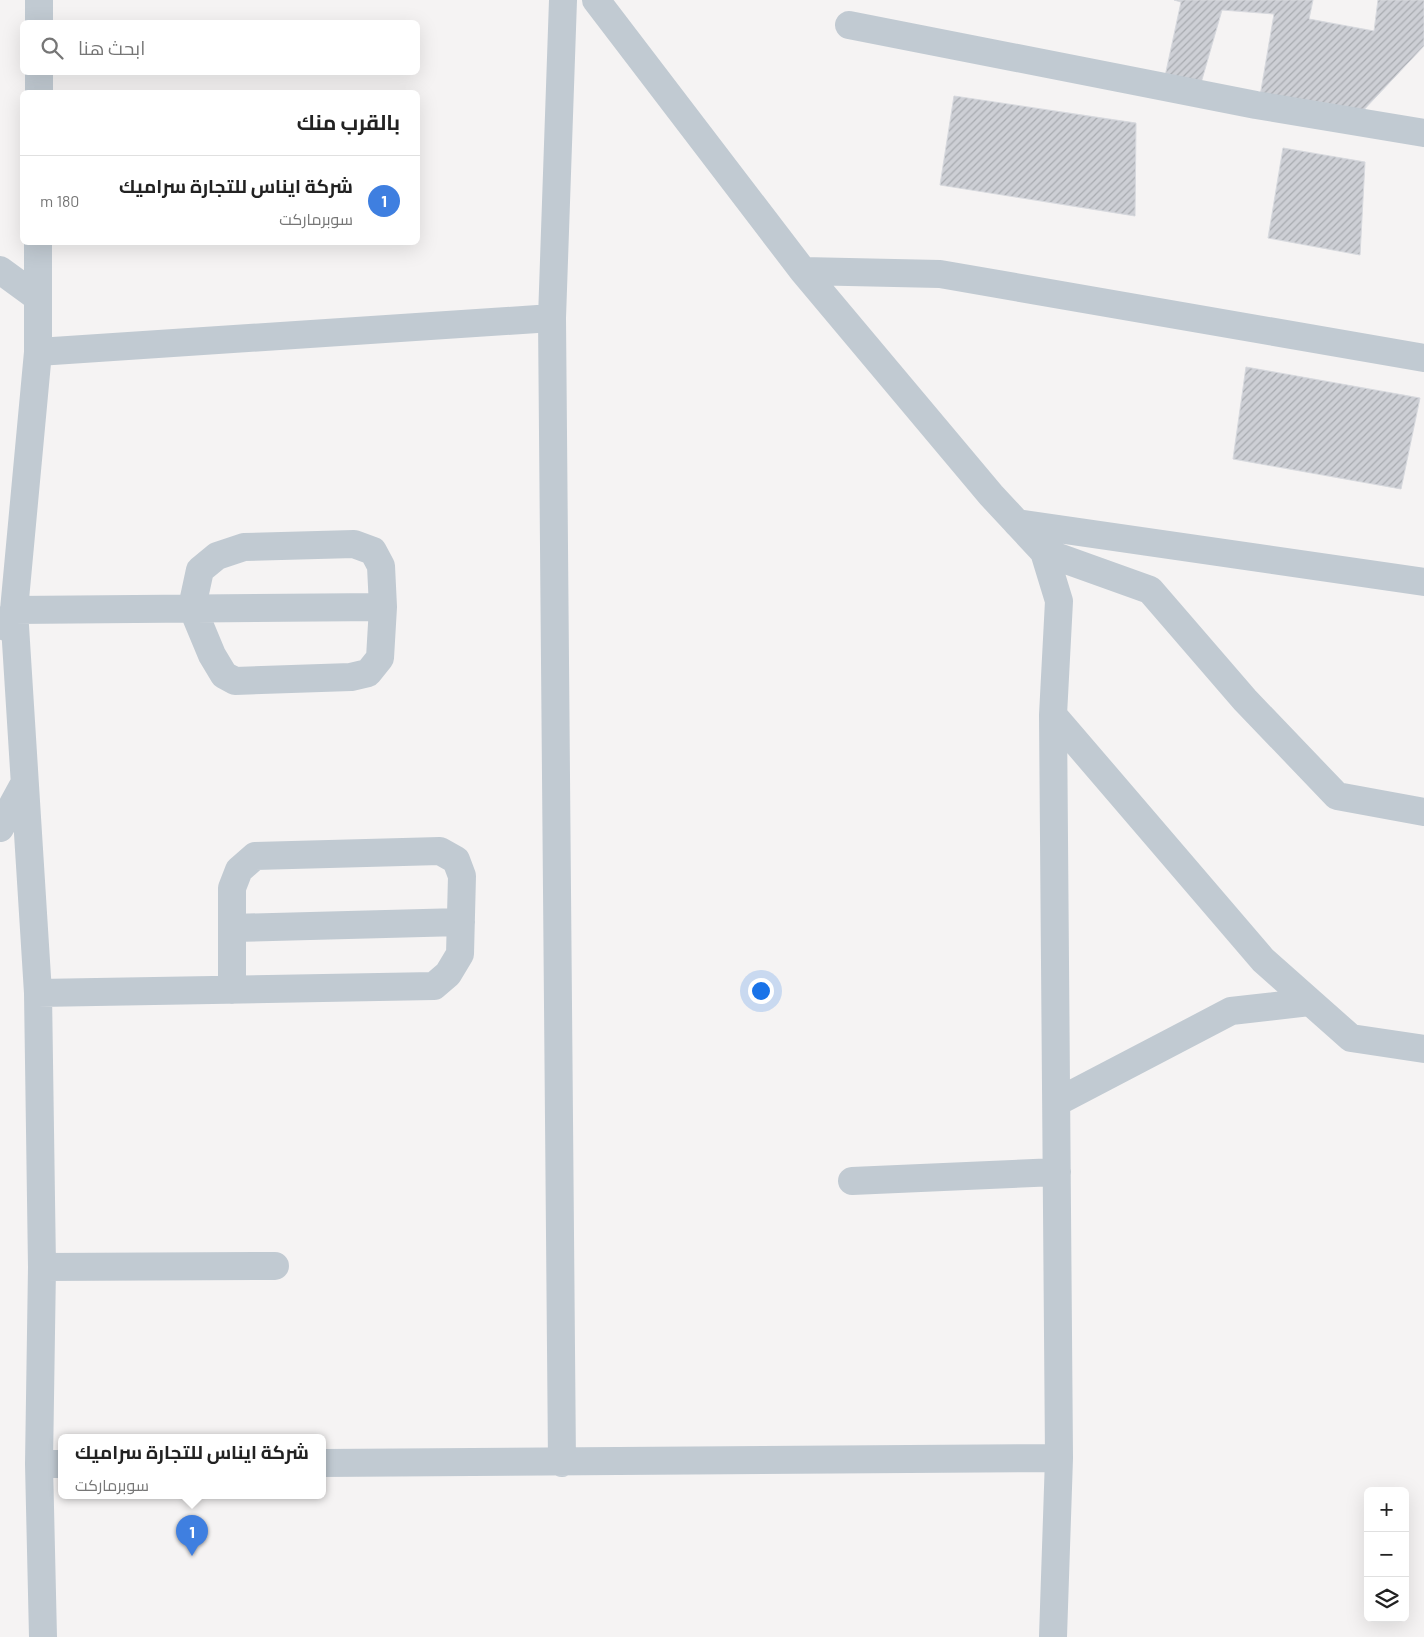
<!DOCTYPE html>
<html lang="ar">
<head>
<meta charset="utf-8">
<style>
  :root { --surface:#fff; --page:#f6f6f6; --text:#222; --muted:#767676; --line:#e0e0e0; --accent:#2563eb }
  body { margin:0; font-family:Barlow,Cairo,sans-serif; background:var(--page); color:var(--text); direction:rtl }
  .controls { position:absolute; right:15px; bottom:15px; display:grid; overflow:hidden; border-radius:8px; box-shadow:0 5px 20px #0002 }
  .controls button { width:45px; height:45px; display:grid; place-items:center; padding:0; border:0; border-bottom:1px solid var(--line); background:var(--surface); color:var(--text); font:25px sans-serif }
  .you { position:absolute; left:760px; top:990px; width:18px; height:18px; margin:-12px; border:4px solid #fff; border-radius:50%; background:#1a73e8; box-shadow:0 0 0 8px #1a73e833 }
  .badge { display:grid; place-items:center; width:32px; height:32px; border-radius:50%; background:var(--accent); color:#fff; font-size:16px; font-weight:700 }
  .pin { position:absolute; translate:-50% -41px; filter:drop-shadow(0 1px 2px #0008) }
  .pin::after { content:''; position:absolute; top:26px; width:18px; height:15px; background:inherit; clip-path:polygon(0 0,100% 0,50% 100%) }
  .popup { position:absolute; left:58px; top:1434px; width:268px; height:65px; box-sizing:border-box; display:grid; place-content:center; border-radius:8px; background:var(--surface); filter:drop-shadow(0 1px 4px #0005); font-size:16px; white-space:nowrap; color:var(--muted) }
  .popup b { font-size:19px; color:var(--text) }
  .popup::after { content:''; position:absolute; left:50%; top:100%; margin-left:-10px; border:10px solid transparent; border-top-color:var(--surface) }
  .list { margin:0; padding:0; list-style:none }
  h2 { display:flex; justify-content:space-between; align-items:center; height:65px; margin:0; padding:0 20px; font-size:21px }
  h2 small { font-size:16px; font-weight:400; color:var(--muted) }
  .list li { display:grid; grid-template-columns:32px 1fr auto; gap:15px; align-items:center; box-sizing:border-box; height:90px; padding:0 20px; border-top:1px solid var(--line) }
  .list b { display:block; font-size:19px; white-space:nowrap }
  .list p { margin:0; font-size:16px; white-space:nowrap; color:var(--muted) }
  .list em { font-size:16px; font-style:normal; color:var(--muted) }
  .icon { flex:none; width:28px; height:28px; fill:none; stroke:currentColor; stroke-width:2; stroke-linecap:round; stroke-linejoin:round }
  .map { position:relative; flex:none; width:1424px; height:1637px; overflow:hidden; direction:ltr }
  .search { position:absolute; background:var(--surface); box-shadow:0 5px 20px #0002; left:20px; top:20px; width:400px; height:55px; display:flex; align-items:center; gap:12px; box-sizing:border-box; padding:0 18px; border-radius:8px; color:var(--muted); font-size:19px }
  .panel { position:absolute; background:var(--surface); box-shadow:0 5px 20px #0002; left:20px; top:90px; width:400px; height:155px; border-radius:8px; direction:rtl }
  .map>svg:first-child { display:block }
</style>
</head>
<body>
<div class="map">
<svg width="1424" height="1637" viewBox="0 0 1424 1637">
  <defs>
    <pattern id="building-hatch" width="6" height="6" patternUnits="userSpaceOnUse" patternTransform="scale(1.25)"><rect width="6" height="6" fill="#cdcfd5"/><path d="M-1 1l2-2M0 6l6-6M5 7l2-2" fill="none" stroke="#a8abb0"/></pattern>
  </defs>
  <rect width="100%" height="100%" fill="#f5f3f3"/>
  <path fill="url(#building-hatch)" stroke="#d7d9de" d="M1174,0H1313L1309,19L1374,31L1378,0H1424V46L1359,115L1259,102L1274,14L1222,10L1201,83L1164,81L1181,2Z
    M954,96L1136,123L1135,216L940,185Z
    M1283,148L1365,162L1360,255L1268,238Z
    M1246,367L1420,398L1401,489L1233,459Z"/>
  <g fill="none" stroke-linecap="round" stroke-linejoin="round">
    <path stroke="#c1cad2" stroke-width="28" d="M596,0L803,271L991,495L1044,552L1059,601L1053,715L1059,1458L1053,1637
      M39,22V0
      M849,25L1256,105L1424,133
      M39,92V72
      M38,242V352L14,610L38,993L42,1267L39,1464L43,1637
      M0,270L37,297
      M803,271L940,274L1424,358
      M38,352L552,318
      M1017,523L1424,582
      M354,544L373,551L381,566L383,607L380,658L368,673L351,677L235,681L224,675L212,655L192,607L200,570L217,556L244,547Z
      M1044,552L1150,590L1245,700L1337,796L1424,812
      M6,627L14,610L383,607
      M1053,715L1263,960L1351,1038L1424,1049
      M0,828L24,784
      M232,928L461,922
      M38,993L434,986L448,974L460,954L462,876L456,860L440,851L255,856L239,870L232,888V990
      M1057,1102L1231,1011L1310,1002
      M852,1181L1057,1172
      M42,1267L275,1266
      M322,1463L1059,1458
      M562,1463L552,318L563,0
      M39,1464H62"/>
  </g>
</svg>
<div class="controls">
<button>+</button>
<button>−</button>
<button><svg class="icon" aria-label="layers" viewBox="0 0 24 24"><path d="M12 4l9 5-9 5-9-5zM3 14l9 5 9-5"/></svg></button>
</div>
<div class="you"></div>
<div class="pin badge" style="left:192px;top:1556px;background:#3f7fe0">1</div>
<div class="popup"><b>شركة ايناس للتجارة سراميك</b>سوبرماركت</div>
<div class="search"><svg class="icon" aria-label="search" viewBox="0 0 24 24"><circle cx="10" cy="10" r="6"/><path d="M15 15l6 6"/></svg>ابحث هنا</div>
<section class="panel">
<h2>بالقرب منك<small></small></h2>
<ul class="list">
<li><span class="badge" style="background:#3f7fe0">1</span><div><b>شركة ايناس للتجارة سراميك</b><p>سوبرماركت</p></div><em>180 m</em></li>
</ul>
</section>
</div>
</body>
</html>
